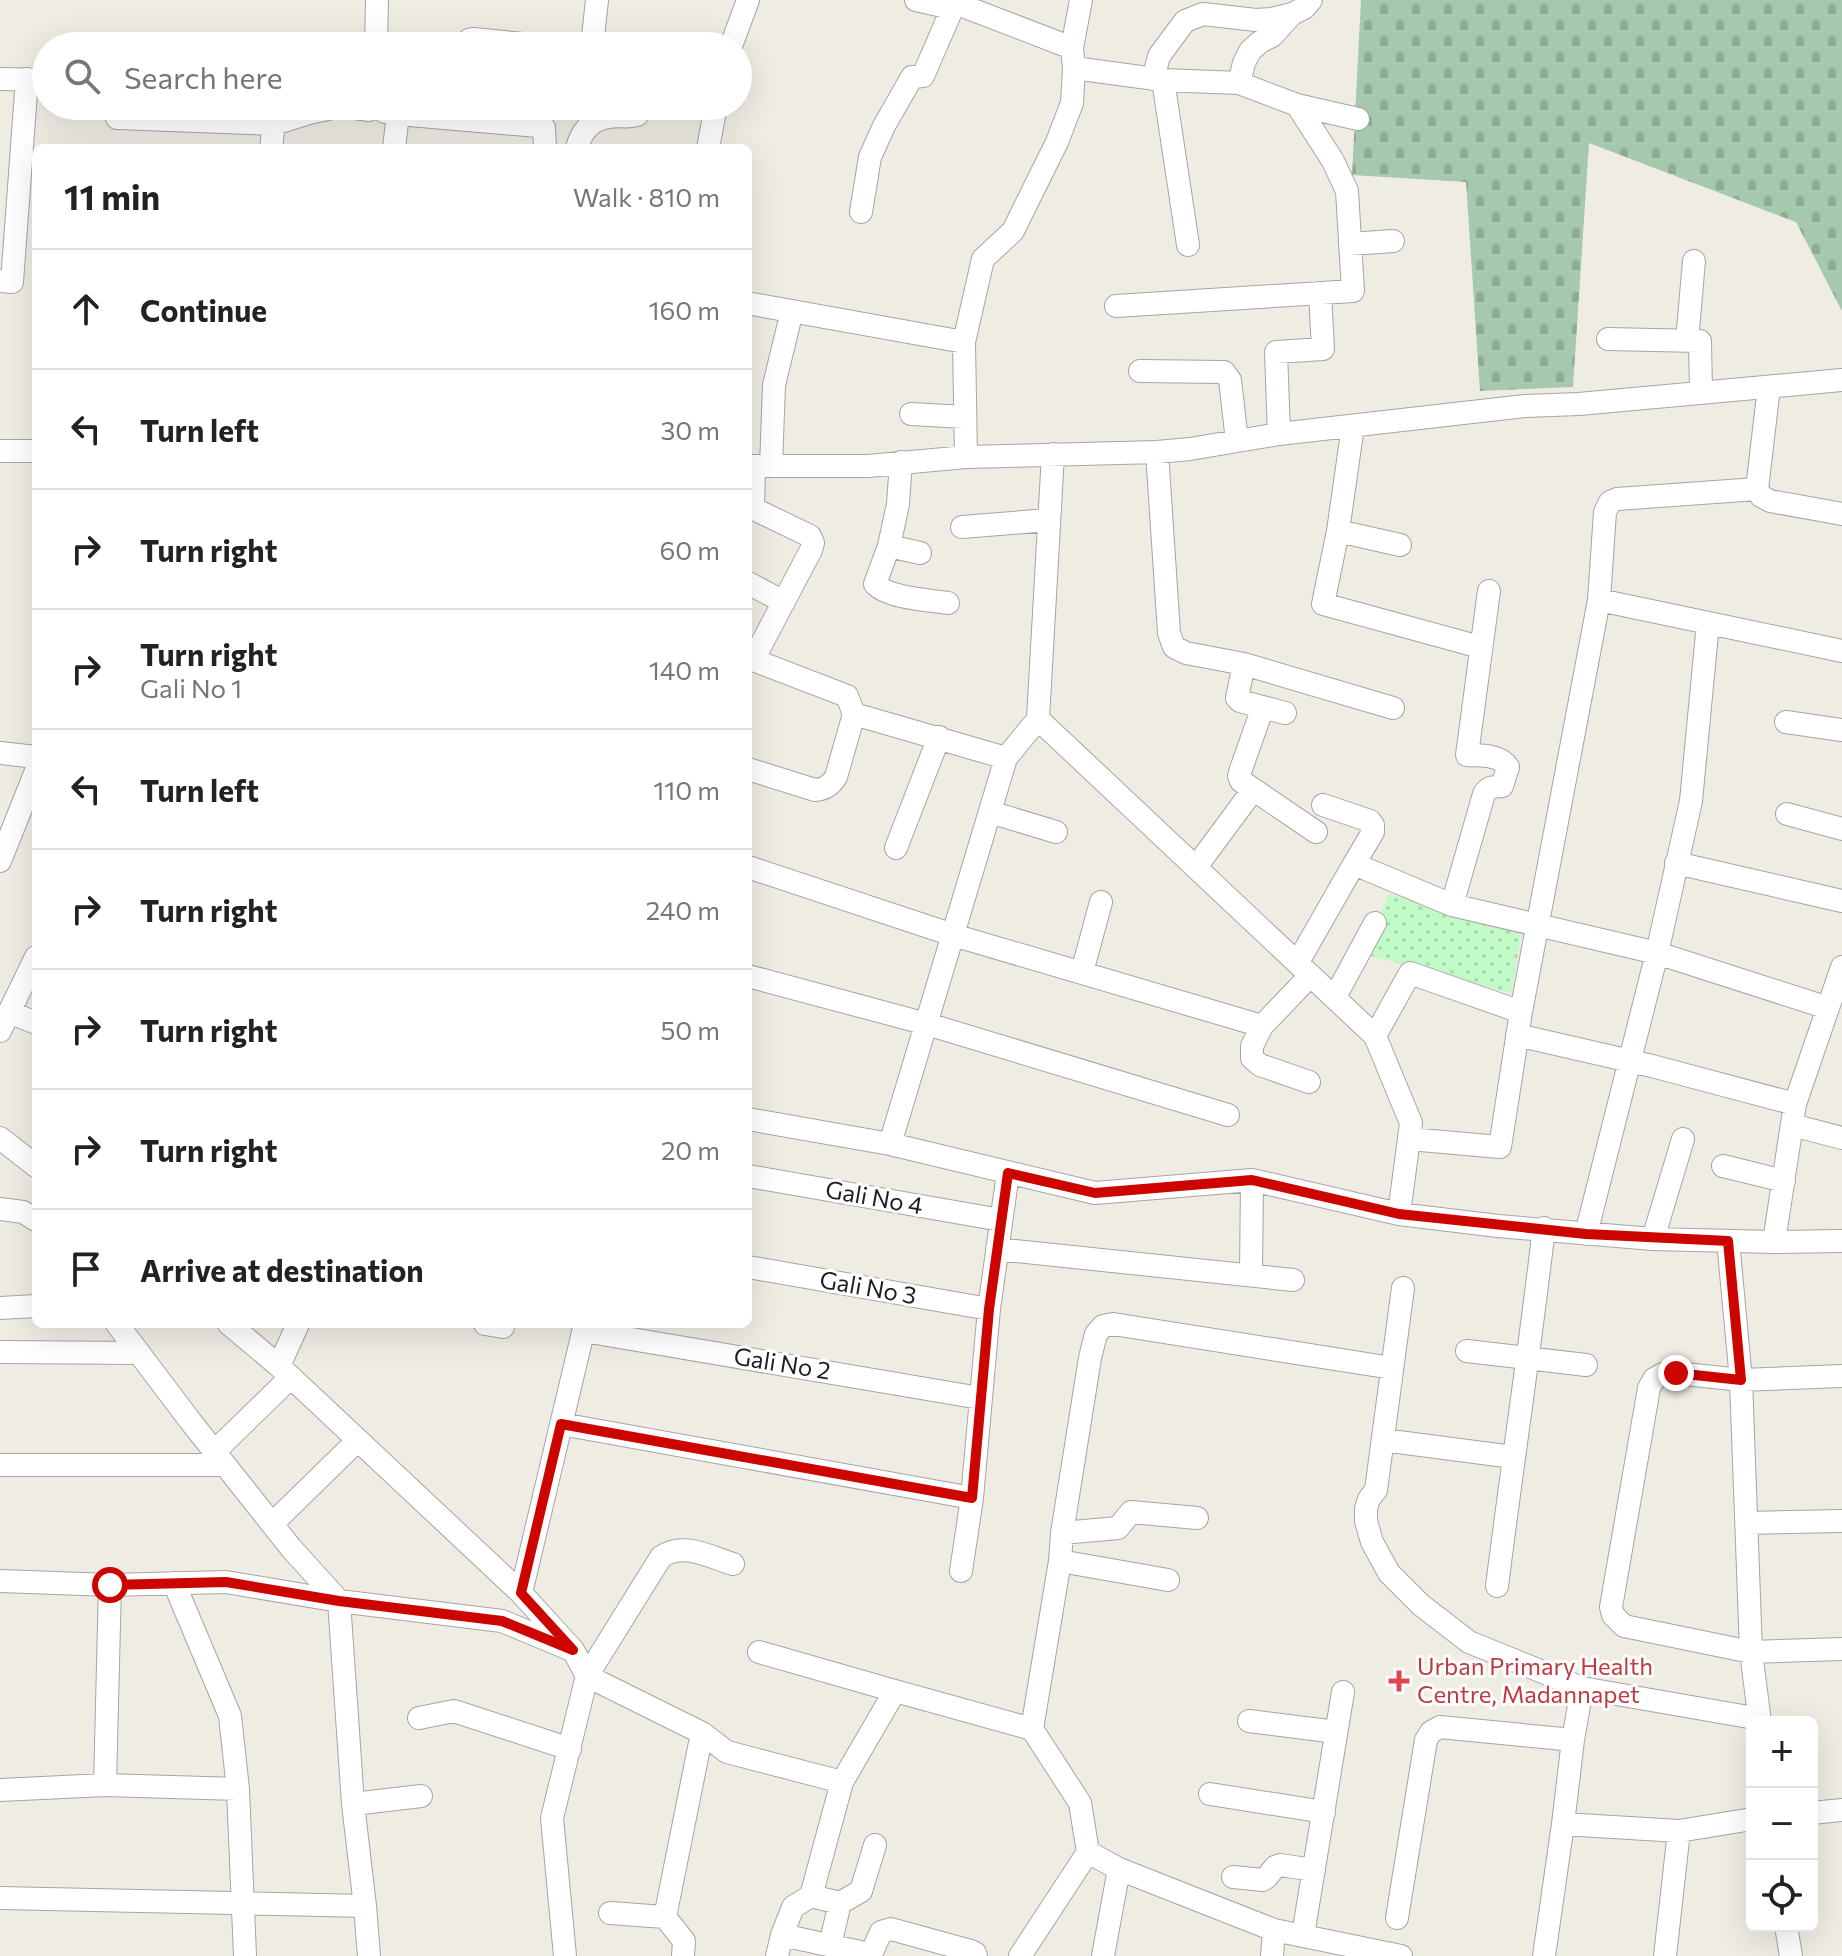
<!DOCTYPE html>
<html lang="en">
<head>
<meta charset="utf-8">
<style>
  :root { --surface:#fff; --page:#f2f2f2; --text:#222; --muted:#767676; --line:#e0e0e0 }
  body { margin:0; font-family:Commissioner,sans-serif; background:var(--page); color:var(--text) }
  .controls { position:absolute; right:24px; bottom:24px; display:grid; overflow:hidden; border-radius:12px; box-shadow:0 8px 32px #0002 }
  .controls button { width:72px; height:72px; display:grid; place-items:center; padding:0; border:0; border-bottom:2px solid var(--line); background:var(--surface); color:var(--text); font:40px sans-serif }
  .stop { position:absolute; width:24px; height:24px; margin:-18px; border:6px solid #cc0500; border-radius:50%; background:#fff }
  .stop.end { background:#cc0500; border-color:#fff; box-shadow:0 2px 8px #0008 }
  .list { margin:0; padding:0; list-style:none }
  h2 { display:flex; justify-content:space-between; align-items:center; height:104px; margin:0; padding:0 32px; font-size:34px }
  h2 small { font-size:26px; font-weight:400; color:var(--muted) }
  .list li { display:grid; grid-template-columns:52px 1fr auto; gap:24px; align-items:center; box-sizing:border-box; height:120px; padding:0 32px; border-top:2px solid var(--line) }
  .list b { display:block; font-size:30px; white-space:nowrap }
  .list p { margin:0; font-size:26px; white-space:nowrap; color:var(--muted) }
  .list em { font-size:26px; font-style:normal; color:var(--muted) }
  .icon { flex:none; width:44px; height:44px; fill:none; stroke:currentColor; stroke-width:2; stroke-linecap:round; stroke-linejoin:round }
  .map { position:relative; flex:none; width:1842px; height:1956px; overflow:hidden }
  .search { position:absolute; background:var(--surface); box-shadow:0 8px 32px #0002; left:32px; top:32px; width:720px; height:88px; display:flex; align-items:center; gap:20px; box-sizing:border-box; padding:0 28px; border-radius:44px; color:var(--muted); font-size:30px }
  .panel { position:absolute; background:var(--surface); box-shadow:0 8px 32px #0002; left:32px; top:144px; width:720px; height:1184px; border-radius:12px }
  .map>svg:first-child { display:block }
</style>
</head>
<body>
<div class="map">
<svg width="1842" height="1956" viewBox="0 0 1842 1956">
  <defs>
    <pattern id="cemetery-stones" width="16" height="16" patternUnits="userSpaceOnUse" patternTransform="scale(2)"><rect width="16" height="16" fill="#a6c8ac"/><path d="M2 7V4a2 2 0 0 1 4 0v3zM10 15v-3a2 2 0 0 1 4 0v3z" fill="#8eab94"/></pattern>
    <pattern id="park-dots" width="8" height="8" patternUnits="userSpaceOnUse" patternTransform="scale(2)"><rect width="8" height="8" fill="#c1f9c7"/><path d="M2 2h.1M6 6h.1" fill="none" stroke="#a5d5aa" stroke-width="1.8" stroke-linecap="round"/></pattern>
  </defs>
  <rect width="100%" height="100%" fill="#efece4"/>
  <path fill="url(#cemetery-stones)" d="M1361,0H1842V311L1796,222L1589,143L1573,387L1480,391L1466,182L1352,175Z"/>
  <path fill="url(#park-dots)" d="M1388,894L1523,926L1511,993L1367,955Z"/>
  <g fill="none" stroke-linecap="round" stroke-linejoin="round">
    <g stroke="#a5a5a5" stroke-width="24">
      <path id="minor" d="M916,0L951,8
        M955,3L1072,48
        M376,46L377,0
        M466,46L469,40L473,39L544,46
        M592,46L597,0
        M731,46L748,0
        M1074,68L1163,80L1239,83L1297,105L1358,119
        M0,79L46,80
        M1153,79L1159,56L1185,21L1203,14L1256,20L1271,19L1292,14L1304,8L1311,0
        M1163,80L1188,245
        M1239,83L1244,63L1250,51L1260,42L1272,36L1292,14
        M385,112L398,114L394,148
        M398,114L538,126L544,128L545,148
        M117,118L274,124L309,113L332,108L347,107L369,110L370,106
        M271,148L274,124
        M577,148C581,132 591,119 609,117C619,115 627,118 637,115L640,106
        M708,148L716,106
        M861,212L870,157L884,126L912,77L923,76L956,0
        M1350,244L1393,241
        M0,281L12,282L27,79
        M752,304L964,342
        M1116,306L1353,291L1347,191L1333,161L1297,105
        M1608,339L1700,341L1701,393
        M1687,341L1694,261
        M1140,371L1224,372L1230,380L1237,441
        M1769,387L1757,489L1761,496L1770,501L1842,514
        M911,414L965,417
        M1353,426L1338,531L1323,604L1480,647
        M1279,434L1276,352L1323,349L1320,293
        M0,451H36
        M1157,452L1169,633L1174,647L1186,653L1244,664L1393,708
        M1053,454L1038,719L1375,1036L1411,1123L1399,1214
        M966,457L964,342L983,259L1013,231L1057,142L1072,103L1074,68L1072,48L1081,0
        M901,462L898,504L889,546L875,584C888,598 928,600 948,603
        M748,466H868L966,457L1157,452L1190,449L1279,434L1525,406L1579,404L1842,380
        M771,466L774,385L792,311
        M962,527L1048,520
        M1338,531L1400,545
        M889,546L920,553
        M748,583L784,602
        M1599,600L1842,651
        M748,658L847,696L854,714L1006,758
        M753,660L811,550L813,543L810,536L756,510L753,507L754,466
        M1244,664L1237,698L1240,701L1285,713
        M1263,707L1241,769L1239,776L1241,781L1316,832
        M1786,722L1842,730
        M0,753L36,757
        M748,769L815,790C825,789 830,786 836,777L854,714
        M1323,805L1370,821L1373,825V832L1354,864
        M990,812L1056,832
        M1787,814L1842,829
        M896,848L939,737
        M0,861L36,771
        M1676,863L1842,901
        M748,867L953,935L1262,1026
        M1196,867L1253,790
        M1452,905L1484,794C1489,786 1493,787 1502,786L1508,767C1500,754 1480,756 1467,755L1489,591
        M1298,962L1354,864L1452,905L1657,953L1828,1008
        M1082,972L1101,902
        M748,976L927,1024L1228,1115
        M1335,997L1375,923
        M9,1012L36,1023
        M0,1031L36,957
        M1517,1035L1652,1066L1795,1104L1842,967
        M1375,1036L1410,973L1521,1012
        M1309,1082L1260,1065L1252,1058V1046L1262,1026L1310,976
        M748,1119L890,1144L1095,1193L1252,1180L1399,1214L1498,1226L1653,1239L1774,1242L1842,1241
        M1792,1125L1842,1138
        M0,1138L36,1166
        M1409,1139L1500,1147L1521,1012L1599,600L1605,512L1610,502L1617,499L1757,489
        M890,1144L1006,758L1038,719
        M1723,1166L1784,1181
        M748,1176L1001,1220
        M0,1209L23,1212L36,1220
        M1586,1234L1657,953L1691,801L1708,623
        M1653,1239L1683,1139
        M1728,1241L1741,1380L1751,1652L1760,1722
        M1774,1242L1795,1104
        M997,1249L1293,1280
        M748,1267L989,1309
        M1251,1274L1252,1180
        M1403,1288L1376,1490L1369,1499L1366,1509V1521L1372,1542L1389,1573L1421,1605L1469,1642L1582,1688
        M0,1308L36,1306
        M117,1324L191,1422L291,1548L339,1601L353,1804L365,1906L369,1956
        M229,1324L279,1366L521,1593L573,1650L587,1676L552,1818L565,1956
        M485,1324L503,1327
        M584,1331L980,1398
        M1467,1351L1586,1365
        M0,1352L139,1353
        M279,1366L298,1324
        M1842,1376L1741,1380L1676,1373L1663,1374L1654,1379L1649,1388L1611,1607L1613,1615L1624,1626L1751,1652L1842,1649
        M561,1424L972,1498
        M1383,1440L1513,1457
        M215,1451L291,1377
        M0,1465H225
        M1747,1523L1842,1521
        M272,1524L358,1440
        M1062,1533L1118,1528L1131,1512L1197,1518
        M1060,1561L1168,1580
        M733,1564C710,1557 683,1541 661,1557L587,1676L702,1733L727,1752L842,1782L895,1691L1032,1729L1080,1803L1088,1852L1119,1869L1274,1930L1401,1956
        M961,1571L972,1498L989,1309L1008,1173
        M0,1581L110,1585L226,1582L339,1601L502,1621L567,1648
        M174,1583L230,1716L238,1789L245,1956
        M1497,1586C1512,1467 1530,1348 1544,1228
        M521,1593L585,1324
        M759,1652L895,1691
        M419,1718L454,1711L570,1749
        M1249,1721L1336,1732
        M1032,1729L1060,1561L1062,1533L1090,1358L1096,1334L1103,1326L1113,1324L1392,1368
        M105,1785L110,1585
        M0,1790L105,1785L238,1789
        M1210,1794L1324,1812
        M353,1804L421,1796
        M1812,1813L1842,1810
        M1563,1824L1679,1831L1752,1819
        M1233,1877L1263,1880L1267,1877L1275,1867L1280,1865L1314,1870
        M811,1896L842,1782
        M0,1898L365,1906
        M610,1913L665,1917
        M1397,1918L1426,1740L1431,1732L1440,1727L1573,1740
        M1786,1926L1791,1956
        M782,1935L865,1953L872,1952L881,1932L891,1929L971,1951L975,1953L976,1956
        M1303,1935L1343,1692
        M830,1945L840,1903
        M683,1956L684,1941L665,1917L702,1733
        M777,1956L782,1935L793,1907L811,1896L840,1903L861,1891L875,1845
        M1020,1956L1088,1852
        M1103,1956L1119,1869
        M1272,1956L1274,1930
        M1544,1956L1563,1824L1573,1740L1582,1688L1760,1719
        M1665,1956L1679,1831"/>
    </g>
    <use href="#minor" stroke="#fff" stroke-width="22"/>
  </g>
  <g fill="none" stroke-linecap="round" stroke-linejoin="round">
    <path stroke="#cc0500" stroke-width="10" d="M110,1585L226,1582L339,1601L502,1621L573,1650L521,1593L561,1424L972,1498L989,1309L1008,1173L1095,1193L1252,1180L1399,1214L1586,1234L1728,1241L1741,1380L1676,1373"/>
  </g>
  <path fill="#e0444e" stroke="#fff" stroke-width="3" d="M1395 1669h8v8h8v8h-8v8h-8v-8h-8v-8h8z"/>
  <g text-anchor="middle" stroke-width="6" stroke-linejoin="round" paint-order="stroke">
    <g font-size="24" fill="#1e1e1e" stroke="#fff">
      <text transform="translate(874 1198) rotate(10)" y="8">Gali No 4</text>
      <text transform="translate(868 1288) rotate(10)" y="8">Gali No 3</text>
      <text transform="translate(782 1364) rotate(9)" y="8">Gali No 2</text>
    </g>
    <g font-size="24" fill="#be3a42" stroke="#fff" text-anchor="start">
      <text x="1417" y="1675">Urban Primary Health<tspan x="1417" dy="28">Centre, Madannapet</tspan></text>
    </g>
  </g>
</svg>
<div class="controls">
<button>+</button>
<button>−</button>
<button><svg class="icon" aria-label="locate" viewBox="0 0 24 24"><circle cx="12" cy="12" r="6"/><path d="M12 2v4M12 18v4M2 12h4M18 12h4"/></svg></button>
</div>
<div class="stop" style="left:110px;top:1585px"></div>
<div class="stop end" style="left:1676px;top:1373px"></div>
<div class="search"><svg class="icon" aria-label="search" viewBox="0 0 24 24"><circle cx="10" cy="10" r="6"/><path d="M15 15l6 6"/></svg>Search here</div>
<section class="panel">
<h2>11 min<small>Walk · 810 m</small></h2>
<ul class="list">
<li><svg class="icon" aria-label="ahead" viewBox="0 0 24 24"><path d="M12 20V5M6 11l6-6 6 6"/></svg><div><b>Continue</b></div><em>160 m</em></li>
<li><svg class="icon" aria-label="left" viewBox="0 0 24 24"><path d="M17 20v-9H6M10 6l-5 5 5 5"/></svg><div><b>Turn left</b></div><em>30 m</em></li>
<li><svg class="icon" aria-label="right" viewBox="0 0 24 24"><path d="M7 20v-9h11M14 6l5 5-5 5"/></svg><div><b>Turn right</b></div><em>60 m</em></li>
<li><svg class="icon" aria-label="right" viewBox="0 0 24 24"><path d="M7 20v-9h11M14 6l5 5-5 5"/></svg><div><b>Turn right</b><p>Gali No 1</p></div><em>140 m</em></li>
<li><svg class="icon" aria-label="left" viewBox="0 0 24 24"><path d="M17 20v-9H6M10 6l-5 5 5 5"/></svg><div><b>Turn left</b></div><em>110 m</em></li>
<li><svg class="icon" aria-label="right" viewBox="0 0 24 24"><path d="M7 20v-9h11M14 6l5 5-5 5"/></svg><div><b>Turn right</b></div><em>240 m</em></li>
<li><svg class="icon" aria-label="right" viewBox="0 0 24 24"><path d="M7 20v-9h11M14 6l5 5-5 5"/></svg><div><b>Turn right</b></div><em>50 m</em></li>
<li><svg class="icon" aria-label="right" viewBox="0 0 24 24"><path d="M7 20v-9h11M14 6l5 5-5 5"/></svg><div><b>Turn right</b></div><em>20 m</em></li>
<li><svg class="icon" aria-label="arrive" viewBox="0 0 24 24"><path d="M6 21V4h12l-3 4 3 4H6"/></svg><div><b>Arrive at destination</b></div></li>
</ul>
</section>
</div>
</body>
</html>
